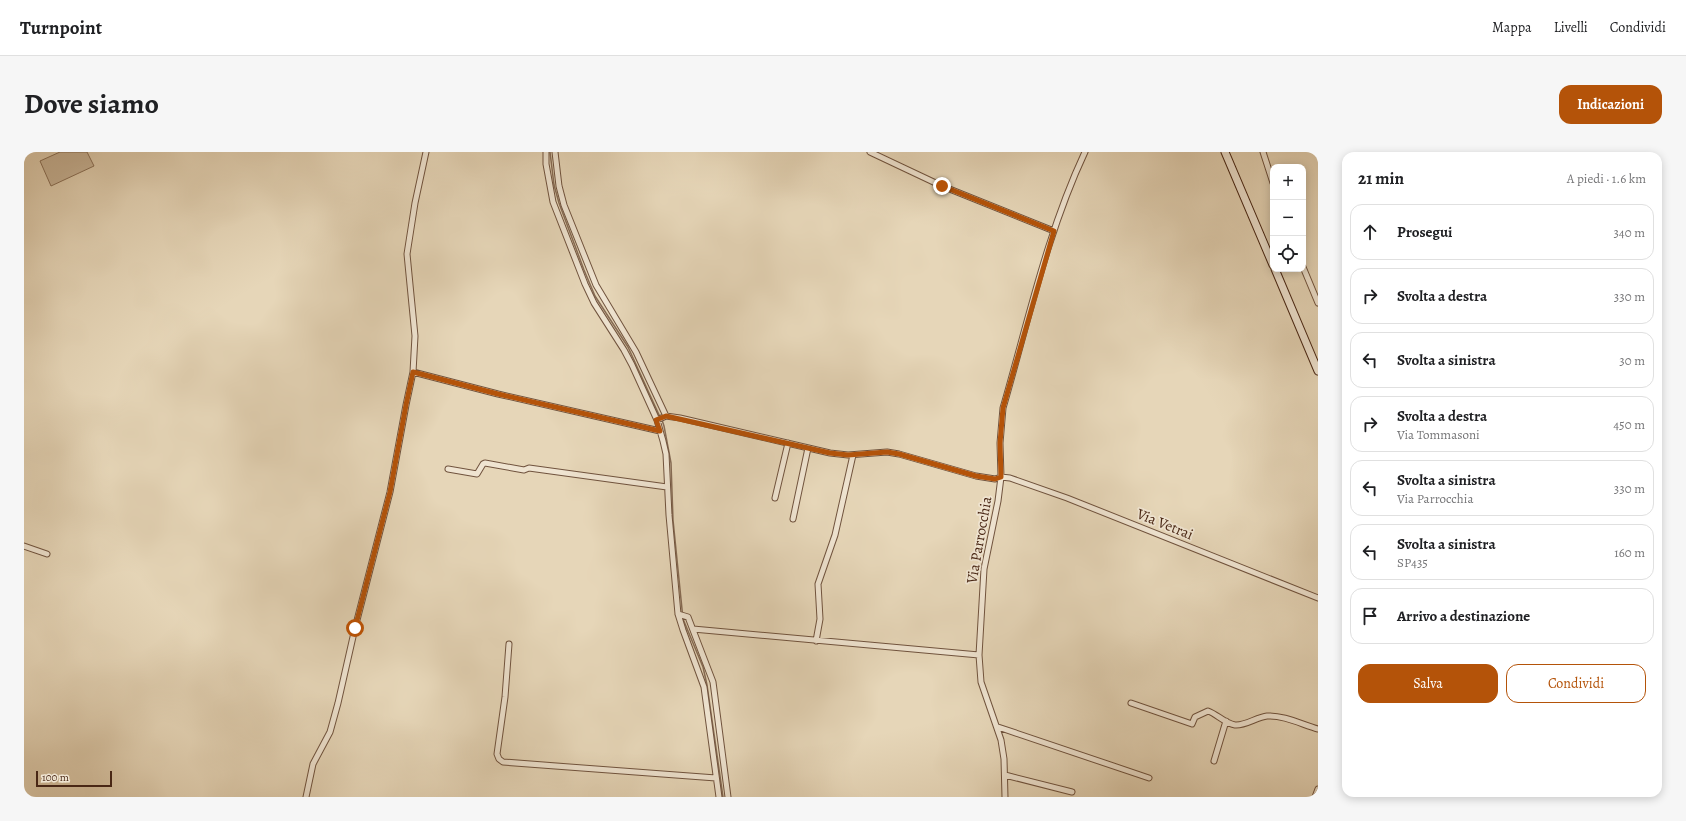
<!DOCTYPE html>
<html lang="it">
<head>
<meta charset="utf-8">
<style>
  :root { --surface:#fff; --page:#f6f6f6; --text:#202124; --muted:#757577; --line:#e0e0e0; --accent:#b45309 }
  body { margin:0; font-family:Alegreya,serif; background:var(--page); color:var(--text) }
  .controls { position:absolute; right:12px; top:12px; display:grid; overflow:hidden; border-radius:8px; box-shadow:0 2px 10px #0003 }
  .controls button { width:36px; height:36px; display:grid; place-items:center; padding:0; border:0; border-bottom:1px solid var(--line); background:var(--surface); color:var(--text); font:20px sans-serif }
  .scale { position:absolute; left:12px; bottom:10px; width:76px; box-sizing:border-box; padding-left:4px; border:2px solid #492715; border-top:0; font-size:11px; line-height:14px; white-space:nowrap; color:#492715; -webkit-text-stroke:3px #efe4d1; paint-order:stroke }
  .stop { position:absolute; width:12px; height:12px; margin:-9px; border:3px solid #b45309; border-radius:50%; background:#fff }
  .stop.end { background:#b45309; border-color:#fff; box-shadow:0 1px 4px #0008 }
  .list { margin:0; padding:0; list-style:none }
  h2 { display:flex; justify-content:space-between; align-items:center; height:52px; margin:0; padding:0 16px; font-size:17px }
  h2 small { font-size:13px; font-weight:400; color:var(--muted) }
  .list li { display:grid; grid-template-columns:26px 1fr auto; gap:12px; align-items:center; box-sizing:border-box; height:56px; margin:0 8px 8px; padding:0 8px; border:1px solid var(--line); border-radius:12px }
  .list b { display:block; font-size:15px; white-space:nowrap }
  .list p { margin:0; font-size:13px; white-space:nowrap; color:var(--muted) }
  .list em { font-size:13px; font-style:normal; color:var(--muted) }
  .actions { display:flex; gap:8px; padding:12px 16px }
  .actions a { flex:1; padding:9px 0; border:1px solid var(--accent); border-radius:12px; text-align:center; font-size:14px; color:var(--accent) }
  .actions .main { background:var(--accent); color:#fff }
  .icon { flex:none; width:22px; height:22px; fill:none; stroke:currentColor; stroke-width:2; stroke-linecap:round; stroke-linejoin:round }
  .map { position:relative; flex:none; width:1294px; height:645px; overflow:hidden; border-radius:12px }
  header { display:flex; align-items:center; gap:24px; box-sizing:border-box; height:56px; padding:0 20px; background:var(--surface); border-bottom:1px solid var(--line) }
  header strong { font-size:19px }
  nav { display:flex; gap:22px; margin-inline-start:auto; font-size:14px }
  .intro { display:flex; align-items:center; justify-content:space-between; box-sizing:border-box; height:96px; padding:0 24px }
  h1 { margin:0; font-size:28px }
  .button { padding:10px 18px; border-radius:12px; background:var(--accent); color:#fff; font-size:14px; font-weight:700 }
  main { display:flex; gap:24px; padding:0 24px }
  aside { flex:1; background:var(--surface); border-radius:12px; box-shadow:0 2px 10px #0003 }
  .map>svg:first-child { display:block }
</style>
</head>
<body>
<header>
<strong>Turnpoint</strong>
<nav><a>Mappa</a><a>Livelli</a><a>Condividi</a></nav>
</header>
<div class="intro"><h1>Dove siamo</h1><a class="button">Indicazioni</a></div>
<main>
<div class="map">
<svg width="1294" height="645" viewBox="0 0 1294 645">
  <rect width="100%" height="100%" fill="#e6d6b8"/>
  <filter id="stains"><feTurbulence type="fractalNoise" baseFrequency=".005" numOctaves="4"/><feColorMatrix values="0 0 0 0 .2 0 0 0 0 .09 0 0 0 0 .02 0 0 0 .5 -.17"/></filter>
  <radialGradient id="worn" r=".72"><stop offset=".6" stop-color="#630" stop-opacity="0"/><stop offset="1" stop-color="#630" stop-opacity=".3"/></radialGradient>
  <path fill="#cbb89c" stroke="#8a7058" d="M36,0H63L70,14L27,34L16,9Z"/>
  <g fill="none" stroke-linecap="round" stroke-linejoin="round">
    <path stroke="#876c56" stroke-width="1.5" d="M526,0L530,33L535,51L560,118L571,144L604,195L636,265
      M638,268L640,274L647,311L649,368L659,467L679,515L683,533L699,645"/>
    <g stroke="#70533e" stroke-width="7">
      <path id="minor" d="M522,0V12L529,50L561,132L570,151L600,198L608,213L633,268L639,289L642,302L645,363L654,462L659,478L680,535L695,645
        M531,0L535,34L540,53L572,133L612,200L642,264
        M846,0L918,34L1030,79
        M1239,0L1249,31
        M1279,115L1294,151
        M389,220L474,242L636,279
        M633,268L642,264L656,266L806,301L824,303L863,300L875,302L952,324L971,327L977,325L986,326L1043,346L1294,446
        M424,317L453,322L459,312L461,311L500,318L505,316L643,335
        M751,346L764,291
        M769,367L784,296
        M0,394L23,402
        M654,462L664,465L689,530L704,645
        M669,477L955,503
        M792,489L796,467L794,432L811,383L829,303
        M485,492L481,545L473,602L475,607L479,610L692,626
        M1107,551L1168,572L1171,565L1184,559C1193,562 1200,571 1211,573C1221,574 1233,565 1243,564C1260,563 1279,573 1294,577
        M974,575L1125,626
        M1190,609L1202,569
        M981,623L1048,640
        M282,645L289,612L306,580L314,551L331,476L366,340L382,253L389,220L391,184L383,102L391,51L402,0
        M981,645L980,607L977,588L957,530L955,503L960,417L974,349L977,325L976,291L979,256C1004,170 1023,81 1061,0
        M1291,645L1294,637"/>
    </g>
    <g stroke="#492715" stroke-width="9">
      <path id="secondary" d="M1201,0L1249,113
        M1251,117L1294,219"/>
    </g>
    <use href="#minor" stroke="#efe4d1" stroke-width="5"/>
    <use href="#secondary" stroke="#efe4d1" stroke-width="7"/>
  </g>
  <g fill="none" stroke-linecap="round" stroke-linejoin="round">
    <path stroke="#b45309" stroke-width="5" d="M331,476L366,340L382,253L389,220L474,242L636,279L632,268L642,264L806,301L824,303L863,300L875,302L952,324L971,327L977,325L976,291L979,256L1030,79L918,34"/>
  </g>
  <g text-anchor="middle" stroke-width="3.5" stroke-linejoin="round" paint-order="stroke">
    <g font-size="15" fill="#492715" stroke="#efe4d1">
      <text transform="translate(1141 372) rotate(22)" y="5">Via Vetrai</text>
      <text transform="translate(955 388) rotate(-80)" y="5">Via Parrocchia</text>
    </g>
  </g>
  <rect width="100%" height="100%" filter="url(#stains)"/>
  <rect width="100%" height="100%" fill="url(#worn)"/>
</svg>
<div class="controls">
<button>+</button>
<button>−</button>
<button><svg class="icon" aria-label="locate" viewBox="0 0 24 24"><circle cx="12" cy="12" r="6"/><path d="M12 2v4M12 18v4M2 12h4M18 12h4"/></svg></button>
</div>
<div class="scale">100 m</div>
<div class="stop" style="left:331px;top:476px"></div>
<div class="stop end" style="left:918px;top:34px"></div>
</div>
<aside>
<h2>21 min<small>A piedi · 1.6 km</small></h2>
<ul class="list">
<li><svg class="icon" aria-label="ahead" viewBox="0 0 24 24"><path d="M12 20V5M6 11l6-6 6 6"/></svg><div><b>Prosegui</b></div><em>340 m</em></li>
<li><svg class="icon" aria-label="right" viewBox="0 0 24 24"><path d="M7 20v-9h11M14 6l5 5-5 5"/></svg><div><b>Svolta a destra</b></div><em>330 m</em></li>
<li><svg class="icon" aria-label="left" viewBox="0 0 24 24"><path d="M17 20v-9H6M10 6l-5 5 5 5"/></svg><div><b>Svolta a sinistra</b></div><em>30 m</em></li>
<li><svg class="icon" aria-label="right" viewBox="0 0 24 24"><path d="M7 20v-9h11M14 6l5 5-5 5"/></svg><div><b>Svolta a destra</b><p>Via Tommasoni</p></div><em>450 m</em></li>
<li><svg class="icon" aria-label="left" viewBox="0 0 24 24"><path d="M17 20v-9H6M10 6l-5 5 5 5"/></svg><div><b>Svolta a sinistra</b><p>Via Parrocchia</p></div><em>330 m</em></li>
<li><svg class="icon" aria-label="left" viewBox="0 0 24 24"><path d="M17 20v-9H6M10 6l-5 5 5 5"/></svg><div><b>Svolta a sinistra</b><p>SP435</p></div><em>160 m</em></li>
<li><svg class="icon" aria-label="arrive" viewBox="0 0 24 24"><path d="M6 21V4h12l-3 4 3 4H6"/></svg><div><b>Arrivo a destinazione</b></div></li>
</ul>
<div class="actions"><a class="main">Salva</a><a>Condividi</a></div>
</aside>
</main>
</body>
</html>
